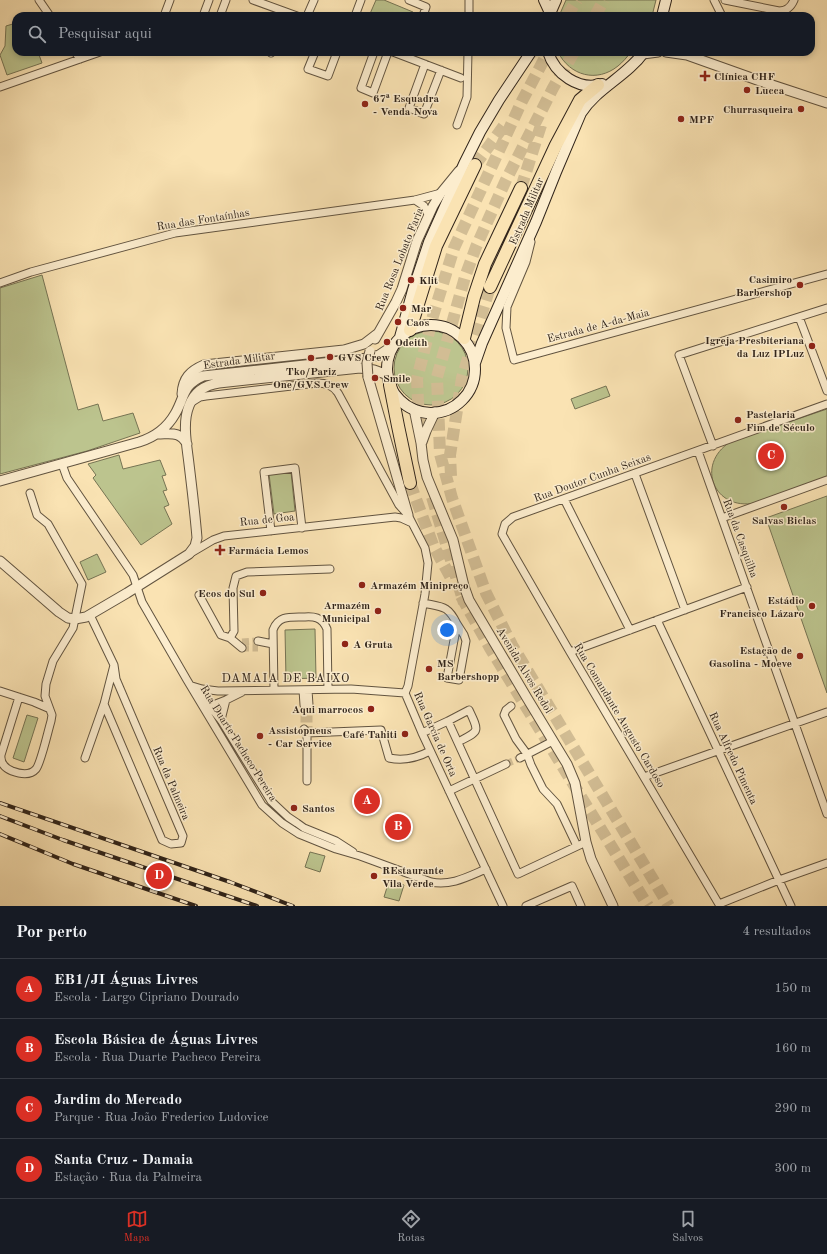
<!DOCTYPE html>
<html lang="pt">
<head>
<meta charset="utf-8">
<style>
  :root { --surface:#171b24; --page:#20242c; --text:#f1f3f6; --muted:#9ea1a6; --line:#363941; --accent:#d93025 }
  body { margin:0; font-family:"Old Standard TT",serif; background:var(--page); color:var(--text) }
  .you { position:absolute; left:447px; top:630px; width:14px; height:14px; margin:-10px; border:3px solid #fff; border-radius:50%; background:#1a73e8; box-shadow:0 0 0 6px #1a73e833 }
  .badge { display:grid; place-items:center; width:26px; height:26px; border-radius:50%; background:var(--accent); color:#fff; font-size:13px; font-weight:700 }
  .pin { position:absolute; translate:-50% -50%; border:2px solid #fff; box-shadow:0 1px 4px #0006 }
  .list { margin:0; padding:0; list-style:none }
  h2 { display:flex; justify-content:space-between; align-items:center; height:52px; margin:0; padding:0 16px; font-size:17px }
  h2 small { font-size:13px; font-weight:400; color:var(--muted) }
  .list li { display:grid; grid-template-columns:26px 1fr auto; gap:12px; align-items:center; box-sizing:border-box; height:60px; padding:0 16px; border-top:1px solid var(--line) }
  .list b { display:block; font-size:15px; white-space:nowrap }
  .list p { margin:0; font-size:13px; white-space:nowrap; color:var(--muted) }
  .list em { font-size:13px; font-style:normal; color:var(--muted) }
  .icon { flex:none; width:22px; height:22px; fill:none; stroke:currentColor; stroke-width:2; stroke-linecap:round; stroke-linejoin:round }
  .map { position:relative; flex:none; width:827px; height:906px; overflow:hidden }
  .search { position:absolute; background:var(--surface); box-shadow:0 2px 6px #0003; left:12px; right:12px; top:12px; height:44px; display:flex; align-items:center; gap:10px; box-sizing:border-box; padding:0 14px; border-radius:12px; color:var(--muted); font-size:15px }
  .sheet { height:292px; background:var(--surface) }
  nav { display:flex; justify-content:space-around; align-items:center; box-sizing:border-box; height:56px; border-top:1px solid var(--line); background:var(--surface); font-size:11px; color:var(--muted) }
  nav a { display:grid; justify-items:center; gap:2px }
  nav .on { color:var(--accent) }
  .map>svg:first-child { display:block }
</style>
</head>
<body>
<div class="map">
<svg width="827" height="906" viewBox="0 0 827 906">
  <rect width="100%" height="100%" fill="#fae3b3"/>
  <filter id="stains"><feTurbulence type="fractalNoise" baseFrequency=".005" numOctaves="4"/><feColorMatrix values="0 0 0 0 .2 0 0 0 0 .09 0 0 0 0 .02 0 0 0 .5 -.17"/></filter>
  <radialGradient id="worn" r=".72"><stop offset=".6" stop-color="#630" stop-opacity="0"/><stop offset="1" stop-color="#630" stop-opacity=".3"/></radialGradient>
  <path fill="#bcc48e" stroke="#767454" d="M376,0H384L413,12L412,16H369Z
    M566,0H656L652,16H559Z
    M16,23V52H38L42,63L7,75L0,55L5,46L6,26Z
    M558,52H631C627,57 623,62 618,66C597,83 570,76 558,52Z
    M42,275L78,410L98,404L103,421L133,413L140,433L87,451L0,474V288Z
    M394 368a37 37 0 1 1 74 0a37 37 0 1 1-74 0Z
    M606,386L610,396L575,409L571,399Z
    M827,409V477L755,503C714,511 695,465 730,442Z
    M119,455L123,469L160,460L166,475L162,476L167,490L163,491L169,505L164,507L172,524L141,545L93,478L96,475L88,464Z
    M291,472L295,511L274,514L269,474Z
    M827,496V693L766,518Z
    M97,554L106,572L88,580L80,562Z
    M315,629L316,678L286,679L285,630Z
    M27,715L38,718L24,762L13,758Z
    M310,852L325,856L320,872L305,867Z
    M389,881L404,885L399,901L384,897Z"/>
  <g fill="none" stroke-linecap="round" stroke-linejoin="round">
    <path stroke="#d2bd94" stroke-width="7" stroke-dasharray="7 3.5" stroke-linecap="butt" d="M242,642L258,641
      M242,648H258
      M304,705V729
      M309,705V729
      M506,764L520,758"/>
    <path stroke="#d2bd94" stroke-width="12" stroke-dasharray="12 6" stroke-linecap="butt" d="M567,16L577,0
      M595,16L604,0
      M574,52L553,88L506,180L476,247L465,277L437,377L440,454L452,498L486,593L512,645L669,906
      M475,165L506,123
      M521,188L542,122
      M419,424L417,379L433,316L454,248L522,101L548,52
      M451,476L450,455L462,378L490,287
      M410,483L433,545L451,578
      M432,497L464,603
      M461,596L490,648L648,906"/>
    <g stroke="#625440" stroke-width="9">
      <path id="minor" d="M39,0L50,16
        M253,0L297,16
        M409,0L426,7L423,16
        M714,0L722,16
        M725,0L779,11C787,11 791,7 794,0
        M164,16L170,0
        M203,16L209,0
        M220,16L226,0
        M307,16L314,0
        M355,16L361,0
        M469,16V0
        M75,52L80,59
        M315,52L308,69L328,76L337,52
        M374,52L361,88L373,93L388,52
        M393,52L461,78
        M271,53L272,52
        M425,64L409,108L424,114L441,70
        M0,87L100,52
        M457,125L467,97L468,52
        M415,200L424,206L429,216
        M531,242L526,262L507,307L506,328L514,360L827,274
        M0,283L31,272L175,233L415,200L441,193
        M799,317L827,391
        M192,402L200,397L206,396L317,383C326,383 332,385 338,393L399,505L408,515L425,548L428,563L425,594L408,686L405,693L422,733L503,906
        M713,446L679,355L827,308
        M698,451L827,814
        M62,464L67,478L133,575L142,602L187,680L262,805L282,823L299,834L336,849L360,856L431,882C451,886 467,877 486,869
        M635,474L685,610
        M564,499L630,630
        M722,518L827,480
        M271,531L264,472L295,468L302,528
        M191,553L213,540L224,536L395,517L401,518L412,523
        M199,595L221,635L230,638
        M423,603C442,607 448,605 457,624L447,678L459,680L466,641L464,635L457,624
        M90,615L114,665L104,704L162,840L171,844L181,843L183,836L116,679L114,665
        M657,620L791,906
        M258,641L273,644
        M242,648L230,638L234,631L233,588L236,576L247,572L330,569
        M570,652L747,587
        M192,686L202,689L218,691L351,689L405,693
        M274,690L273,630C278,616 289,617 302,617C306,617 312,616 317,618C322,620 325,624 327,629L328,689
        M303,690L304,705
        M308,690L309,705
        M0,691L34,702L48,708
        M199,693L221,720L271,801L288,817L297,823L304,828L336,841L353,852
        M19,697L1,755C0,763 5,768 12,771C20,774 30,776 36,769C41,763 48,731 51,721L52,715L45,696L46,684L53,661L73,628L82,584L48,524L37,515L30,493
        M511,706L506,710L504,715L516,739L527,754L531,765L543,789L557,804L577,846
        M208,707L226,700L242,692
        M221,720L226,700
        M304,729L307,733V781
        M307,733L381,730L389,758C403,761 417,758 430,751
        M422,733L448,721
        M458,742C479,731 480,733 469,710L448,721L518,874L586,842
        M85,758L104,704
        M520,758L553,741
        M644,777L827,712
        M449,791L506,764
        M719,904L779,880L827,863
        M526,906L572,886L581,906
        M720,906L570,652L502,534L505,524L513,517L827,404"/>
    </g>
    <g stroke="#625440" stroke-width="11">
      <path id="tertiary" d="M666,52L687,55L760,81L827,103
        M643,54L658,52
        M375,339L396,302L402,289L417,241L433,206L441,193L459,171
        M368,377L408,515
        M182,394C183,378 190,371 204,365L344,350L364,344L377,334
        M414,409L421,443L423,460L427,477L453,540L464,586L469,600L527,698L567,764L575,783L586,842L591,859L613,906
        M158,434C171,434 180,431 187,444
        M422,442L426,431L435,412
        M0,481L139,442C155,437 167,428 175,414C185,397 182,385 203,376L368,358L379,355L394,345
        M0,561L59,612L68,618L75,619L86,617L127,593L189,554L195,546L197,538C195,513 192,489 189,464C187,446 182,423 189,406C194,392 205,385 219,383L360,368L374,370L388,375"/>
    </g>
    <g stroke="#30241a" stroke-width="12">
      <path id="secondary" d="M544,0L550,13
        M549,16L556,0
        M662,16L666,0
        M548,52C555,74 579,91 602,84
        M387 369a44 44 0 1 1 88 0a44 44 0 1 1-88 0Z
        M400,337L413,290L429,242L464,164L480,132L499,100L531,52
        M475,363L482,343L536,222L556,172L581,113C597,88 627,76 644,52"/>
    </g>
    <g stroke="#30241a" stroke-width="14">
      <path id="trunk" d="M490,287L556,145L580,100L598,85
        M410,330L436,246L475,165
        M464,338L474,297L485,264L521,188
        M390,385L398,426L410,483"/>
    </g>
    <use href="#minor" stroke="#fcedce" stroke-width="7"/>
    <use href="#tertiary" stroke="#fcedce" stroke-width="9"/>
    <use href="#secondary" stroke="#fcedce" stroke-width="10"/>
    <use href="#trunk" stroke="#fae3b3" stroke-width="12"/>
    <g stroke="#30241a" stroke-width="4">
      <path id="rail" d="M0,803L230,882L293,906
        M0,816L63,840L257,906
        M0,834L73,864L196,906"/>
    </g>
    <use href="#rail" stroke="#fcedce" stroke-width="2.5" stroke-dasharray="8" stroke-linecap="butt"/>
    <g stroke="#625440" stroke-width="11" stroke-linecap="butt">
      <path id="tertiary-bridge" d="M368,377L367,363L370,351"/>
    </g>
    <use href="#tertiary-bridge" stroke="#fcedce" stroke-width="9"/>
  </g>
  <g fill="#8f2418" stroke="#fcedce" stroke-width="1.5">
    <path d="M703 70h4v4h4v4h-4v4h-4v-4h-4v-4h4z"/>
    <circle cx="747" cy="90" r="4"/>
    <circle cx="365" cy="104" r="4"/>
    <circle cx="801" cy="109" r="4"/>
    <circle cx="681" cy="119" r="4"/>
    <circle cx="411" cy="280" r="4"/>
    <circle cx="800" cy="285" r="4"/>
    <circle cx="403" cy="308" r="4"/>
    <circle cx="398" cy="322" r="4"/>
    <circle cx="387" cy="342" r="4"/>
    <circle cx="812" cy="346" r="4"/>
    <circle cx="330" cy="357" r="4"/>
    <circle cx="311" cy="358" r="4"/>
    <circle cx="375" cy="378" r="4"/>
    <circle cx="738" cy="420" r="4"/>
    <circle cx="784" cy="507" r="4"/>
    <path d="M218 544h4v4h4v4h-4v4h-4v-4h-4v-4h4z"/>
    <circle cx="362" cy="585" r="4"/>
    <circle cx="263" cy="593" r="4"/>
    <circle cx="812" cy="606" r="4"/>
    <circle cx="378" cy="611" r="4"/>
    <circle cx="345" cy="644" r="4"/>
    <circle cx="800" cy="656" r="4"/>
    <circle cx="429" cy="669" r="4"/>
    <circle cx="371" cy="709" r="4"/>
    <circle cx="405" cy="734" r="4"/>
    <circle cx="260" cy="736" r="4"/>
    <circle cx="294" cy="808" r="4"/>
    <circle cx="374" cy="876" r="4"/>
  </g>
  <g text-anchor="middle" stroke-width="3" stroke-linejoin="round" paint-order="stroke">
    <g font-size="11" font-weight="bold" fill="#30241a" stroke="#fcedce" text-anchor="start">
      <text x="714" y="80">Clínica CHF</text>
      <text x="755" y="94">Lucca</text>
      <text x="373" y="102">67ª Esquadra<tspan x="373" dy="13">- Venda Nova</tspan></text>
      <text x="793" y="113" text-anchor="end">Churrasqueira</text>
      <text x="689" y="123">MPF</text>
      <text x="792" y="283" text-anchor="end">Casimiro<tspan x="792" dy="13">Barbershop</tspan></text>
      <text x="419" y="284">Klit</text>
      <text x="411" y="312">Mar</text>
      <text x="406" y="326">Caos</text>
      <text x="804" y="344" text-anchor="end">Igreja Presbiteriana<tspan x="804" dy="13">da Luz IPLuz</tspan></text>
      <text x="395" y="346">Odeith</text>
      <text x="338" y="361">GVS Crew</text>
      <text x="311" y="375" text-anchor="middle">Tko/Pariz<tspan x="311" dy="13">One/GVS Crew</tspan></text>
      <text x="383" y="382">Smile</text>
      <text x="746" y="418">Pastelaria<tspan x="746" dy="13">Fim de Século</tspan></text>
      <text x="784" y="524" text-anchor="middle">Salvas Biclas</text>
      <text x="228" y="554">Farmácia Lemos</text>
      <text x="370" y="589">Armazém Minipreço</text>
      <text x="255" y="597" text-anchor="end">Ecos do Sul</text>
      <text x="804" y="604" text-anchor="end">Estádio<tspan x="804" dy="13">Francisco Lázaro</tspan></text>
      <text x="370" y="609" text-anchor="end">Armazém<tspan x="370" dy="13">Municipal</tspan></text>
      <text x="353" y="648">A Gruta</text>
      <text x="792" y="654" text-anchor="end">Estação de<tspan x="792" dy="13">Gasolina - Moeve</tspan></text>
      <text x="437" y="667">MS<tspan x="437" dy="13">Barbershopp</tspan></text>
      <text x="363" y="713" text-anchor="end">Aqui marrocos</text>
      <text x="268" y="734">Assistopneus<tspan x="268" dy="13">- Car Service</tspan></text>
      <text x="397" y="738" text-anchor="end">Café Tahiti</text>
      <text x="302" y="812">Santos</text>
      <text x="382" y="874">REstaurante<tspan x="382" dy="13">Vila Verde</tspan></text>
    </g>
    <g font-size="11" fill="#30241a" stroke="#fcedce">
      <text transform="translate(526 211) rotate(-67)" y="4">Estrada Militar</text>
      <text transform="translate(203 219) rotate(-9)" y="4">Rua das Fontaínhas</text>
      <text transform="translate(399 259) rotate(-68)" y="4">Rua Rosa Lobato Faria</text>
      <text transform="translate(598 325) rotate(-15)" y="4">Estrada de A-da-Maia</text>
      <text transform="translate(239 360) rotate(-8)" y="4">Estrada Militar</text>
      <text transform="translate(592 477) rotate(-20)" y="4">Rua Doutor Cunha Seixas</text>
      <text transform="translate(267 519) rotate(-6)" y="4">Rua de Goa</text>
      <text transform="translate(741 538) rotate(70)" y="4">Rua da Casquilha</text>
      <text transform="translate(525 670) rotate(59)" y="4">Avenida Alves Redol</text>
      <text transform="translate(620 715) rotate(59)" y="4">Rua Comandante Augusto Cardoso</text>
      <text transform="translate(436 734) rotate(66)" y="4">Rua Garcia de Orta</text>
      <text transform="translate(239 743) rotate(58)" y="4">Rua Duarte Pacheco Pereira</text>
      <text transform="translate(734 758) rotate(65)" y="4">Rua Alfredo Pimenta</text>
      <text transform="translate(172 783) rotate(67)" y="4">Rua da Palmeira</text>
    </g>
    <g font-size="12" letter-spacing="1" fill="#30241a" stroke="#fcedce">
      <text x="286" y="682">DAMAIA DE BAIXO</text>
    </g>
  </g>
  <rect width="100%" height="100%" filter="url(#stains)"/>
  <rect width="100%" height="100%" fill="url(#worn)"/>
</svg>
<div class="you"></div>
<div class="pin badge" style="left:367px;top:801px">A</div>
<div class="pin badge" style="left:398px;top:827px">B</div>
<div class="pin badge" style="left:771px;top:456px">C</div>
<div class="pin badge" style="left:159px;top:876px">D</div>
<div class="search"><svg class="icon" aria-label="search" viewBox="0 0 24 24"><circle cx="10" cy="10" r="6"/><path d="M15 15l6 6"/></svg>Pesquisar aqui</div>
</div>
<section class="sheet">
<h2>Por perto<small>4 resultados</small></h2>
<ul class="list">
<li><span class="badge">A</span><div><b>EB1/JI Águas Livres</b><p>Escola · Largo Cipriano Dourado</p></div><em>150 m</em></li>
<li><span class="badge">B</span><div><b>Escola Básica de Águas Livres</b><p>Escola · Rua Duarte Pacheco Pereira</p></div><em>160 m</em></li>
<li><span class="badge">C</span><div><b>Jardim do Mercado</b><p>Parque · Rua João Frederico Ludovice</p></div><em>290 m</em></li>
<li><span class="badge">D</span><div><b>Santa Cruz - Damaia</b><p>Estação · Rua da Palmeira</p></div><em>300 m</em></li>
</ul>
</section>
<nav>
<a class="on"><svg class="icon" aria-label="map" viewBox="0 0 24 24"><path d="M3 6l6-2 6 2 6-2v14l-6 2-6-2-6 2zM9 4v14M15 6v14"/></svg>Mapa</a>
<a><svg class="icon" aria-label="directions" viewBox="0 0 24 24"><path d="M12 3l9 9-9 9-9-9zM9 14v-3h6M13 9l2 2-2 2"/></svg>Rotas</a>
<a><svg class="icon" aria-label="saved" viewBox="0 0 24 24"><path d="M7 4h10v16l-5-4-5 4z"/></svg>Salvos</a>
</nav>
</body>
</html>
